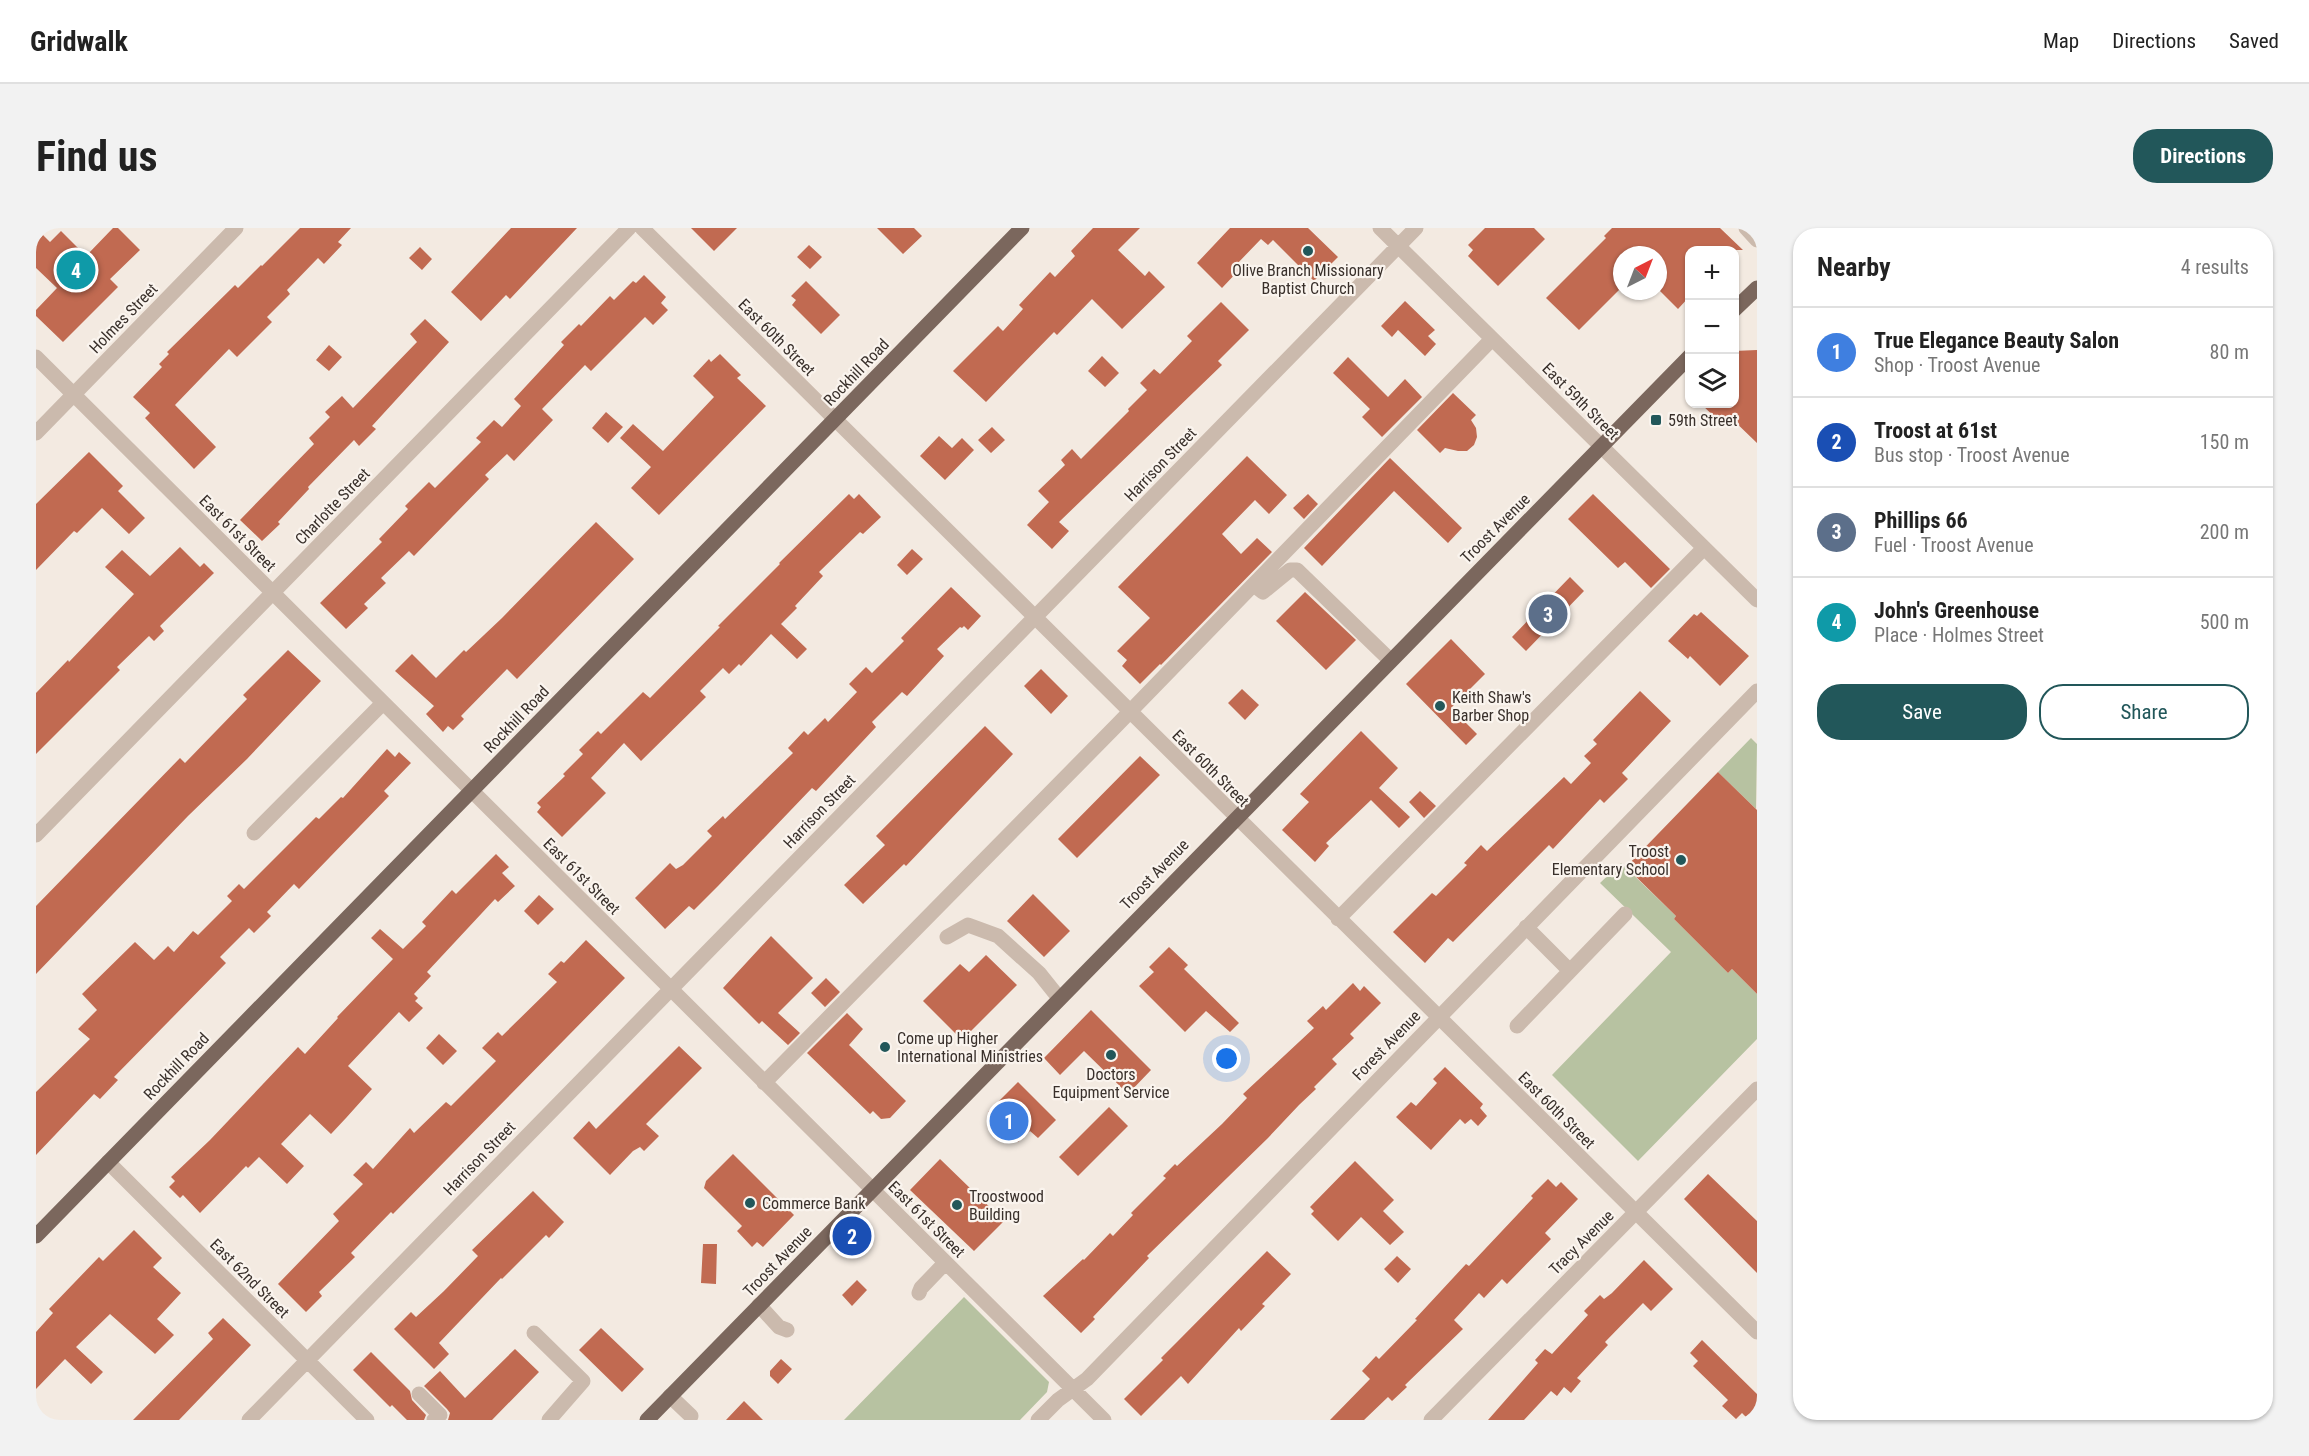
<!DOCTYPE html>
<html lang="en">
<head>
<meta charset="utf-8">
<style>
  :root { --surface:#fff; --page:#f2f2f2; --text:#222; --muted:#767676; --line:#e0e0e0; --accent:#22575a }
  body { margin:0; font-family:"Roboto Condensed",sans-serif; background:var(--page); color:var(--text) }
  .controls { position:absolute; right:18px; top:18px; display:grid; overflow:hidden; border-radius:12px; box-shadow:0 2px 4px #0004 }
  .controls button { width:54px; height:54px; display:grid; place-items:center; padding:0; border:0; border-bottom:2px solid var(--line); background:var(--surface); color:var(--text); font:30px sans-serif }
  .compass { position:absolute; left:1577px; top:18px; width:54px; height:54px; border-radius:50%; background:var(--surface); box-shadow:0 2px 4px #0004; rotate:42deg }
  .you { position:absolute; left:1191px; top:831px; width:21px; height:21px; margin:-15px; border:4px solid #fff; border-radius:50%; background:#1a73e8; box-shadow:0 0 0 9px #1a73e833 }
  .badge { display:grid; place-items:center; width:39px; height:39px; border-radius:50%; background:var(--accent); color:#fff; font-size:20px; font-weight:700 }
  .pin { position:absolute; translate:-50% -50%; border:3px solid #fff; box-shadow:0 2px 6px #0006 }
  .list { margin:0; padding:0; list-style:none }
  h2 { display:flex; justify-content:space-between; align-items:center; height:78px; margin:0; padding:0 24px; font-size:26px }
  h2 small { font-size:20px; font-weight:400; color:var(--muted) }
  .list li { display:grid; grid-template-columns:39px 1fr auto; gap:18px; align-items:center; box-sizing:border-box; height:90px; padding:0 24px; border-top:2px solid var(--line) }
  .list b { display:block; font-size:22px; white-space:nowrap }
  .list p { margin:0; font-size:20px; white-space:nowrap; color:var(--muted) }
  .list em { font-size:20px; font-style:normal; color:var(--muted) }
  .actions { display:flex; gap:12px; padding:18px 24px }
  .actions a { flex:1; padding:14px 0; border:2px solid var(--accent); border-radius:24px; text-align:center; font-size:21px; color:var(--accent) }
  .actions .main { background:var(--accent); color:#fff }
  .icon { flex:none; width:33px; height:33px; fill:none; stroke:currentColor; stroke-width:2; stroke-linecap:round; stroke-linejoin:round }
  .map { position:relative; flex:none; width:1721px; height:1192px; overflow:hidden; border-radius:24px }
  header { display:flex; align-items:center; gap:36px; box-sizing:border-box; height:84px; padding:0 30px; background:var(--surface); border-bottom:2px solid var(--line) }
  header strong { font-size:28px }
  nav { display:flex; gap:33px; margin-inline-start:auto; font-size:21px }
  .intro { display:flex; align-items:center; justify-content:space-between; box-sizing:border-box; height:144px; padding:0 36px }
  h1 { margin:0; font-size:42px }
  .button { padding:15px 27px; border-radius:24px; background:var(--accent); color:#fff; font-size:21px; font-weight:700 }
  main { display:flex; gap:36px; padding:0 36px }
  aside { flex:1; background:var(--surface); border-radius:24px; box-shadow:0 2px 4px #0004 }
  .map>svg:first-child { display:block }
</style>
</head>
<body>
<header>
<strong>Gridwalk</strong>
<nav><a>Map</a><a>Directions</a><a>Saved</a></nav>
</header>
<div class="intro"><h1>Find us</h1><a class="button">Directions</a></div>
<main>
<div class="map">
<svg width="1721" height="1192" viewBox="0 0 1721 1192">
  <rect width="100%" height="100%" fill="#f3eae1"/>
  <path fill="#b7c2a1" d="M1715,510L1721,516L1720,581L1682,544Z
    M1585,635L1640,688L1638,691L1692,745L1696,741L1721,766V811L1602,933L1516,847L1635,724L1564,655Z
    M928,1069L1013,1154L1011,1164L984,1192H808Z"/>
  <path fill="#c16a51" d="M77,0H82L104,22L74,51L82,59L27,114L0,88V82L21,60L0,40V15L7,7L14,14L25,3L50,28Z
    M264,0H315L302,14L306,17L288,36L282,30L251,62L254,66L231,89L236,94L201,129L193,121L139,177L180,219L158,241L109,190L114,185L97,169L126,139L123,136L133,126L131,124L199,57L202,60L225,37L226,38Z
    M475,0H541L474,71L470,67L445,93L415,64Z
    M655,0H701L678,23Z
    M841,0H878L886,8L867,26Z
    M1057,0H1104L1082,22L1109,48L1113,43L1129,59L1086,101L1056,71L1021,107L1018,104L950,174L917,143L962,98L967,103L987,81L983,77L1014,44L1019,49L1039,28L1035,23Z
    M1194,0H1272L1302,29L1278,53L1237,12L1232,17L1225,11L1199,38L1203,42L1186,60L1161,35Z
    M1449,0H1498L1509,11L1462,58L1432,28L1437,22L1432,17Z
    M1576,0H1684L1707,22H1653V69L1642,81L1622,61V27H1586V59L1543,102L1510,70L1570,10L1568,8Z
    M773,17L786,29L774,41L761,29Z
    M384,19L396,31L386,42L373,30Z
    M608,47L630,69L625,75L632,82L617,97L609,89L555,143L549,137L506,181L517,192L478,233L471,226L449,247L453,251L378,328L373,323L345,350L350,355L328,376L332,380L310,401L284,375L346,314L343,311L372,281L369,278L393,254L399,260L445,214L440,210L458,192L466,199L485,178L478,171L528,117L525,114L543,96L545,98L574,68L578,72L597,53L600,55Z
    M770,53L804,87L785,106L756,77L760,72L755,68Z
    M1369,73L1399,102L1392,108L1400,116L1389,128L1362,102L1356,109L1345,98Z
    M1185,74L1213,102L1182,133L1186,137L1023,294L1033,303L1016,321L991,297L1013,274L1002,263L1029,237L1025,232L1036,221L1045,231L1093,183L1092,181L1111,162L1104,155L1118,141L1124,146L1156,113L1151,108Z
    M389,91L413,114L336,198L340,201L323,218L318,212L272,259L273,261L242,294L244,296L226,313L204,292L278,216L273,210L294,189L289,184L306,168L317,180L381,114L374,106Z
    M293,117L306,129L293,143L280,132Z
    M1721,122V215L1693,188L1686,196L1665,176H1698V123Z
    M684,126L705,147L701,150L730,178L623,287L595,260L615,239L584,210L597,196L627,223L678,169L657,148L673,131L675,134Z
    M1066,128L1083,145L1069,159L1052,143Z
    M1312,129L1352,169L1369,151L1386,169L1346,209L1326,189L1334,181L1297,145Z
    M1417,165L1440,187L1435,192L1440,200L1441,209L1438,217L1431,223H1422L1409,220L1404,225L1381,202Z
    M570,184L587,199L572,215L556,200Z
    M956,199L969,212L955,225L942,212Z
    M903,208L916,220L926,210L938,222L909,252L884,228Z
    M53,224L87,258L82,263L109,290L93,306L66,280L41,305L38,303L0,342V276Z
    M1211,228L1251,267L1233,286L1219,272L1186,306L1205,326L1221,310L1236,324L1125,437L1124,436L1104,456L1086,438L1091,432L1081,423L1114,390L1082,359Z
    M1354,230L1426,300L1412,315L1358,263L1286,338L1268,320Z
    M813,266L818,271L823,266L845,289L827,306L824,304L783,344L787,348L759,378L761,380L745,396L771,421L761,431L735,406L705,438L703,436L693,446L687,440L664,463L670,469L605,533L588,515L555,550L570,565L526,609L501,584L505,579L501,575L529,548L527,546L547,526L543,522L562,503L565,506L607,464L614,470L684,399L682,398L744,336L743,335Z
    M1272,266L1282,276L1268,291L1257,280Z
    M1557,266L1634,341L1615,360L1589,334L1582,340L1532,291Z
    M560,294L598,331L481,451L471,441L425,488L428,491L417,502L412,498L407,504L390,486L398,478L359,443L376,426L400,450L428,422L430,424L466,390Z
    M144,319L164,339L168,335L178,345L124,398L128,403L118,413L113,408L81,439L84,442L0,526V465L32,432L33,434L98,366L69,339L86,322L114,348Z
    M876,321L887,331L871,347L861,337Z
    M1534,349L1548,363L1490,423L1476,409Z
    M915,359L945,388L932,402L928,398L926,400L924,399L901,421L908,428L871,468L866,464L836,494L840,499L780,563L776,560L682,658L658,682L653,678L629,701L599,670L634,635L640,641L647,637L676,608L671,603L687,588L689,591L757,525L752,520L768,503L772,507L789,490L792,494L821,464L813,456L830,439L836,445L868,413L865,410Z
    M1269,364L1320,412L1290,442L1240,393Z
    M1665,384L1713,428L1684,458L1654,428L1652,431L1632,413L1658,386L1661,388Z
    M1415,411L1449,446L1415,480L1441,506L1430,517L1370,456Z
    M252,422L285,453L211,531L152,588L0,746V678L144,530L149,535L211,471L207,467Z
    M1005,441L1032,468L1015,486L988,458Z
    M1206,461L1223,477L1209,492L1192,475Z
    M1604,463L1635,493L1586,545L1592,551L1568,575L1564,571L1517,621L1513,617L1417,714L1412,710L1389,735L1357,704L1396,665L1400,668L1431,637L1428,635L1445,617L1451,623L1528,549L1535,556L1555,535L1548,528L1561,516L1557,512Z
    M949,498L977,526L870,638L868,636L827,676L808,657L849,617L840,608Z
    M1325,503L1362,540L1343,560L1374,589L1363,600L1335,572L1290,615L1293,618L1279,634L1246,602L1273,574L1264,566Z
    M351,521L359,529L363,524L375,535L348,563L353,568L263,661L258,656L231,684L235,688L218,705L213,700L184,729L190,735L78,849L82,852L64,871L58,866L0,927V864L54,811L42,801L61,782L46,766L99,714L118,732L132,718L138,724L157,703L162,707L196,673L191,668L203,656L208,661L280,589L283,591L305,569L307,570Z
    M1104,528L1124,547L1041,630L1022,611Z
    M1682,544L1721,582V766L1696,741L1692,745L1638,691L1640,688L1590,639Z
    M1384,563L1400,578L1388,590L1373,574Z
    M460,626L473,639L466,645L479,658L462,674L459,671L391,744L395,748L378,766L382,770L379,773L387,780L373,794L363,784L312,838L336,861L310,890L295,906L274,886L245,916L268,938L251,956L223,929L212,940L210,938L164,985L147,967L144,970L133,959L139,953L135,949L174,912L262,819L269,826L302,790L301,789L357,731L335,710L344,701L367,721L390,698L386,694L416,662L420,666Z
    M997,666L1034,703L1008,729L971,693Z
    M503,667L518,681L502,697L488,683Z
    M735,708L777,750L742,785L764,805L752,817L726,793L723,796L687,760Z
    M550,712L589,750L357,986L355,984L315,1025L319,1029L283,1064L286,1068L270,1084L242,1056L303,993L297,986L327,956L317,947L330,934L337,941L374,900L378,905L410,874L415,878L460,833L446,820L462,804L466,808L521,754L512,746L525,733L528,735Z
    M1133,719L1152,737L1148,741L1203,795L1194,804L1170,783L1149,804L1103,758L1118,744L1113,739Z
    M950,727L981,757L926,812L887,773L924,736L933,744Z
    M790,750L804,764L789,779L775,765Z
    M1317,755L1324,763L1328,758L1345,775L1314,806L1318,810L1296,831L1301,836L1278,859L1280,861L1263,877L1232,910L1111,1028L1113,1030L1057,1089L1059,1091L1045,1105L1007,1068L1047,1031L1048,1032L1074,1005L1077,1008L1097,987L1095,985L1130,950L1127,948L1139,936L1141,938L1186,896L1211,870L1207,866L1278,800L1271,793L1287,778L1290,782Z
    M1055,782L1115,842L1092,866L1048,823L1024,847L1008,830Z
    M811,785L827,801L813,817L870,873L854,890L845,891L837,883L834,886L771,825Z
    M403,806L421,823L407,837L390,820Z
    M643,818L666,840L610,896L623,908L608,923L604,919L597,923L574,947L537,910L553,893L560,901Z
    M1409,839L1447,876L1444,880L1451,888L1442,898L1435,891L1429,896L1424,891L1395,922L1360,889L1375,874L1380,878L1401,855L1397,851Z
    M982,854L1020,892L1002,910L994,903L982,914L952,884Z
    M1073,879L1092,898L1042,948L1023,929Z
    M697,926L758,987L727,1019L721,1014L716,1019L701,1003L706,998L668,960L670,953Z
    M904,931L968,993L938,1023L874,962Z
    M1319,933L1358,972L1347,983L1368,1004L1354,1017L1325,989L1302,1013L1275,986L1278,983L1274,979Z
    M1672,946L1721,993V1045L1648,971Z
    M1512,951L1520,959L1525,954L1542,971L1509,1005L1515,1011L1471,1056L1466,1051L1448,1070L1443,1065L1418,1092L1427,1101L1369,1157L1371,1159L1356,1173L1352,1169L1328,1192H1294L1334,1151L1326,1143L1340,1128L1343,1131L1381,1092L1379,1091L1430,1036L1433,1038L1497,970L1495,968Z
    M497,963L528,994L513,1010L510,1007L466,1051L465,1050L403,1115L413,1126L398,1141L358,1101L375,1084L380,1089L408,1063L442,1028L436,1022Z
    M98,1002L126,1030L117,1039L145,1065L121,1091L138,1107L119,1126L74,1086L40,1119L67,1144L55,1156L29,1131L0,1161V1104L17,1085L13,1081L63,1029L67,1033Z
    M667,1016H681L680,1056L665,1055Z
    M1231,1023L1255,1046L1226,1076L1229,1078L1205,1103L1203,1100L1152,1156L1145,1148L1105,1188L1088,1171L1127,1132L1125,1130L1142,1113Z
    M1361,1028L1375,1041L1362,1055L1348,1041Z
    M1608,1032L1637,1061L1615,1083L1607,1075L1569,1114L1572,1117L1541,1150L1545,1153L1535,1165L1528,1159L1521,1168L1515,1163L1488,1192H1452L1502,1135L1499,1132L1509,1121L1516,1126L1552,1087L1548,1083L1564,1067L1568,1071L1576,1065Z
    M821,1052L831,1062L816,1078L806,1067Z
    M187,1090L215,1117L143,1192H97L177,1111L172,1105Z
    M565,1100L608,1141L586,1164L543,1122Z
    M1666,1112L1721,1166V1192H1713L1706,1185L1700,1191L1686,1178L1692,1172L1657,1138L1662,1133L1654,1125Z
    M479,1121L503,1144L456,1192H412L414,1185L411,1181L388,1158L404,1143L429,1170Z
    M335,1124L374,1163L376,1172L390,1187L388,1192H371L356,1177L354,1179L317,1142Z
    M745,1131L756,1141L742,1156L734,1148V1143Z
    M708,1173L727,1192H690Z"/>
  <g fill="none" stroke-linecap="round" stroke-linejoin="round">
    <path stroke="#cbbaad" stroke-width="15" d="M606,0L1721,1104
      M1344,0L1721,372
      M1710,0L1721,12
      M0,129L1068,1192
      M0,205L200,0
      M1218,357L1227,364L1254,342H1261L1354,432
      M218,605L347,475
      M0,607L593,0
      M1302,691L1668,320
      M1490,699L1534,743L1589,686
      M911,709L932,697L962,708L1003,745L1023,770
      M1481,798L1534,743
      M728,855L1080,498L1456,111
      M72,934L331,1192
      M883,1065L885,1060L909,1035
      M723,1077L743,1099L751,1102
      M498,1105L547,1153L513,1192
      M383,1166L404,1187L398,1192
      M634,1168L655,1188
      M213,1192L1380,0
      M1002,1192L1022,1172L1051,1151L1721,463
      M1395,1192L1721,861"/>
    <path stroke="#7b675d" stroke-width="15" d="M1698,82L1721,60
      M0,1008L986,0
      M611,1192L1654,128"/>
  </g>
  <g fill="#22575a" stroke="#faf4ee" stroke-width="2">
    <circle cx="1272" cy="23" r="6"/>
    <rect x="1614" y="186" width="12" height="12" rx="3"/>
    <circle cx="1404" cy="478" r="6"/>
    <circle cx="1645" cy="632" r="6"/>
    <circle cx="849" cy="819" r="6"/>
    <circle cx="1075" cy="827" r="6"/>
    <circle cx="714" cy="975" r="6"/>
    <circle cx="921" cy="977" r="6"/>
  </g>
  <g text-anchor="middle" stroke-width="4.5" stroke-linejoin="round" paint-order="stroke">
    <g font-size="16" fill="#39302b" stroke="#faf4ee" text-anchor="start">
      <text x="1272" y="48" text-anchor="middle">Olive Branch Missionary<tspan x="1272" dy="18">Baptist Church</tspan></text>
      <text x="1632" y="198">59th Street</text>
      <text x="1416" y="475">Keith Shaw's<tspan x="1416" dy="18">Barber Shop</tspan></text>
      <text x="1633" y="629" text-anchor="end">Troost<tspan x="1633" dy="18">Elementary School</tspan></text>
      <text x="861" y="816">Come up Higher<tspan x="861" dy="18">International Ministries</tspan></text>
      <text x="1075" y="852" text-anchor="middle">Doctors<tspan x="1075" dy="18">Equipment Service</tspan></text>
      <text x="933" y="974">Troostwood<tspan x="933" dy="18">Building</tspan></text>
      <text x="726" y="981">Commerce Bank</text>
    </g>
    <g font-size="16" fill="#39302b" stroke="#faf4ee">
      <text transform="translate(87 90) rotate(-46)" y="6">Holmes Street</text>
      <text transform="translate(741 109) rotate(45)" y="6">East 60th Street</text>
      <text transform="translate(820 144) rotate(-46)" y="6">Rockhill Road</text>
      <text transform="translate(1545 173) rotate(45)" y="6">East 59th Street</text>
      <text transform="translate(1124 236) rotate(-46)" y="6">Harrison Street</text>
      <text transform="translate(296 278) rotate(-46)" y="6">Charlotte Street</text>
      <text transform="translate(1459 300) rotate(-45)" y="6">Troost Avenue</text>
      <text transform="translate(202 305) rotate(45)" y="6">East 61st Street</text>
      <text transform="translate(480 491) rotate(-46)" y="6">Rockhill Road</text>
      <text transform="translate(1175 540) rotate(45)" y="6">East 60th Street</text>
      <text transform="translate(783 583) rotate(-46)" y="6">Harrison Street</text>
      <text transform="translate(1118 646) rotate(-46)" y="6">Troost Avenue</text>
      <text transform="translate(546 648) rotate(45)" y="6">East 61st Street</text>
      <text transform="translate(1350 817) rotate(-46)" y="6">Forest Avenue</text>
      <text transform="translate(140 838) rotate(-46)" y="6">Rockhill Road</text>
      <text transform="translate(1521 882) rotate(45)" y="6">East 60th Street</text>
      <text transform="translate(443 930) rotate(-46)" y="6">Harrison Street</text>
      <text transform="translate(891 991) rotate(45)" y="6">East 61st Street</text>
      <text transform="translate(1545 1014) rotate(-45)" y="6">Tracy Avenue</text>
      <text transform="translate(741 1033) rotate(-46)" y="6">Troost Avenue</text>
      <text transform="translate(214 1050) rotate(45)" y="6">East 62nd Street</text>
    </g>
  </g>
</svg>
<div class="controls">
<button>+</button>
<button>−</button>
<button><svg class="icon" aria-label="layers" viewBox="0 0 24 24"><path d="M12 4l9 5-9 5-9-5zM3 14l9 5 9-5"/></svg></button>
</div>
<svg class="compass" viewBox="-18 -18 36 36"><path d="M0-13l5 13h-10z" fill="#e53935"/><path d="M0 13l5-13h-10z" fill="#767676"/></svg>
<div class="you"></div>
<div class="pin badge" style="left:973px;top:893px;background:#3f7fe0">1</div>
<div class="pin badge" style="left:816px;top:1008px;background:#1a4fb4">2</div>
<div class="pin badge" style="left:1512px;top:386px;background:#5c6f8a">3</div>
<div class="pin badge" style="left:40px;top:42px;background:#0f9aa8">4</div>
</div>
<aside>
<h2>Nearby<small>4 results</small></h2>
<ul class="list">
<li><span class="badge" style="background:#3f7fe0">1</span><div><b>True Elegance Beauty Salon</b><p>Shop · Troost Avenue</p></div><em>80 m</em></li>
<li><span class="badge" style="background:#1a4fb4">2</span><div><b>Troost at 61st</b><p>Bus stop · Troost Avenue</p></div><em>150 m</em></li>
<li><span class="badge" style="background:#5c6f8a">3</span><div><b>Phillips 66</b><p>Fuel · Troost Avenue</p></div><em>200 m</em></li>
<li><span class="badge" style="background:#0f9aa8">4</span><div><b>John's Greenhouse</b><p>Place · Holmes Street</p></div><em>500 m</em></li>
</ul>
<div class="actions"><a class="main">Save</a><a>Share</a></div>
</aside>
</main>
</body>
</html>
